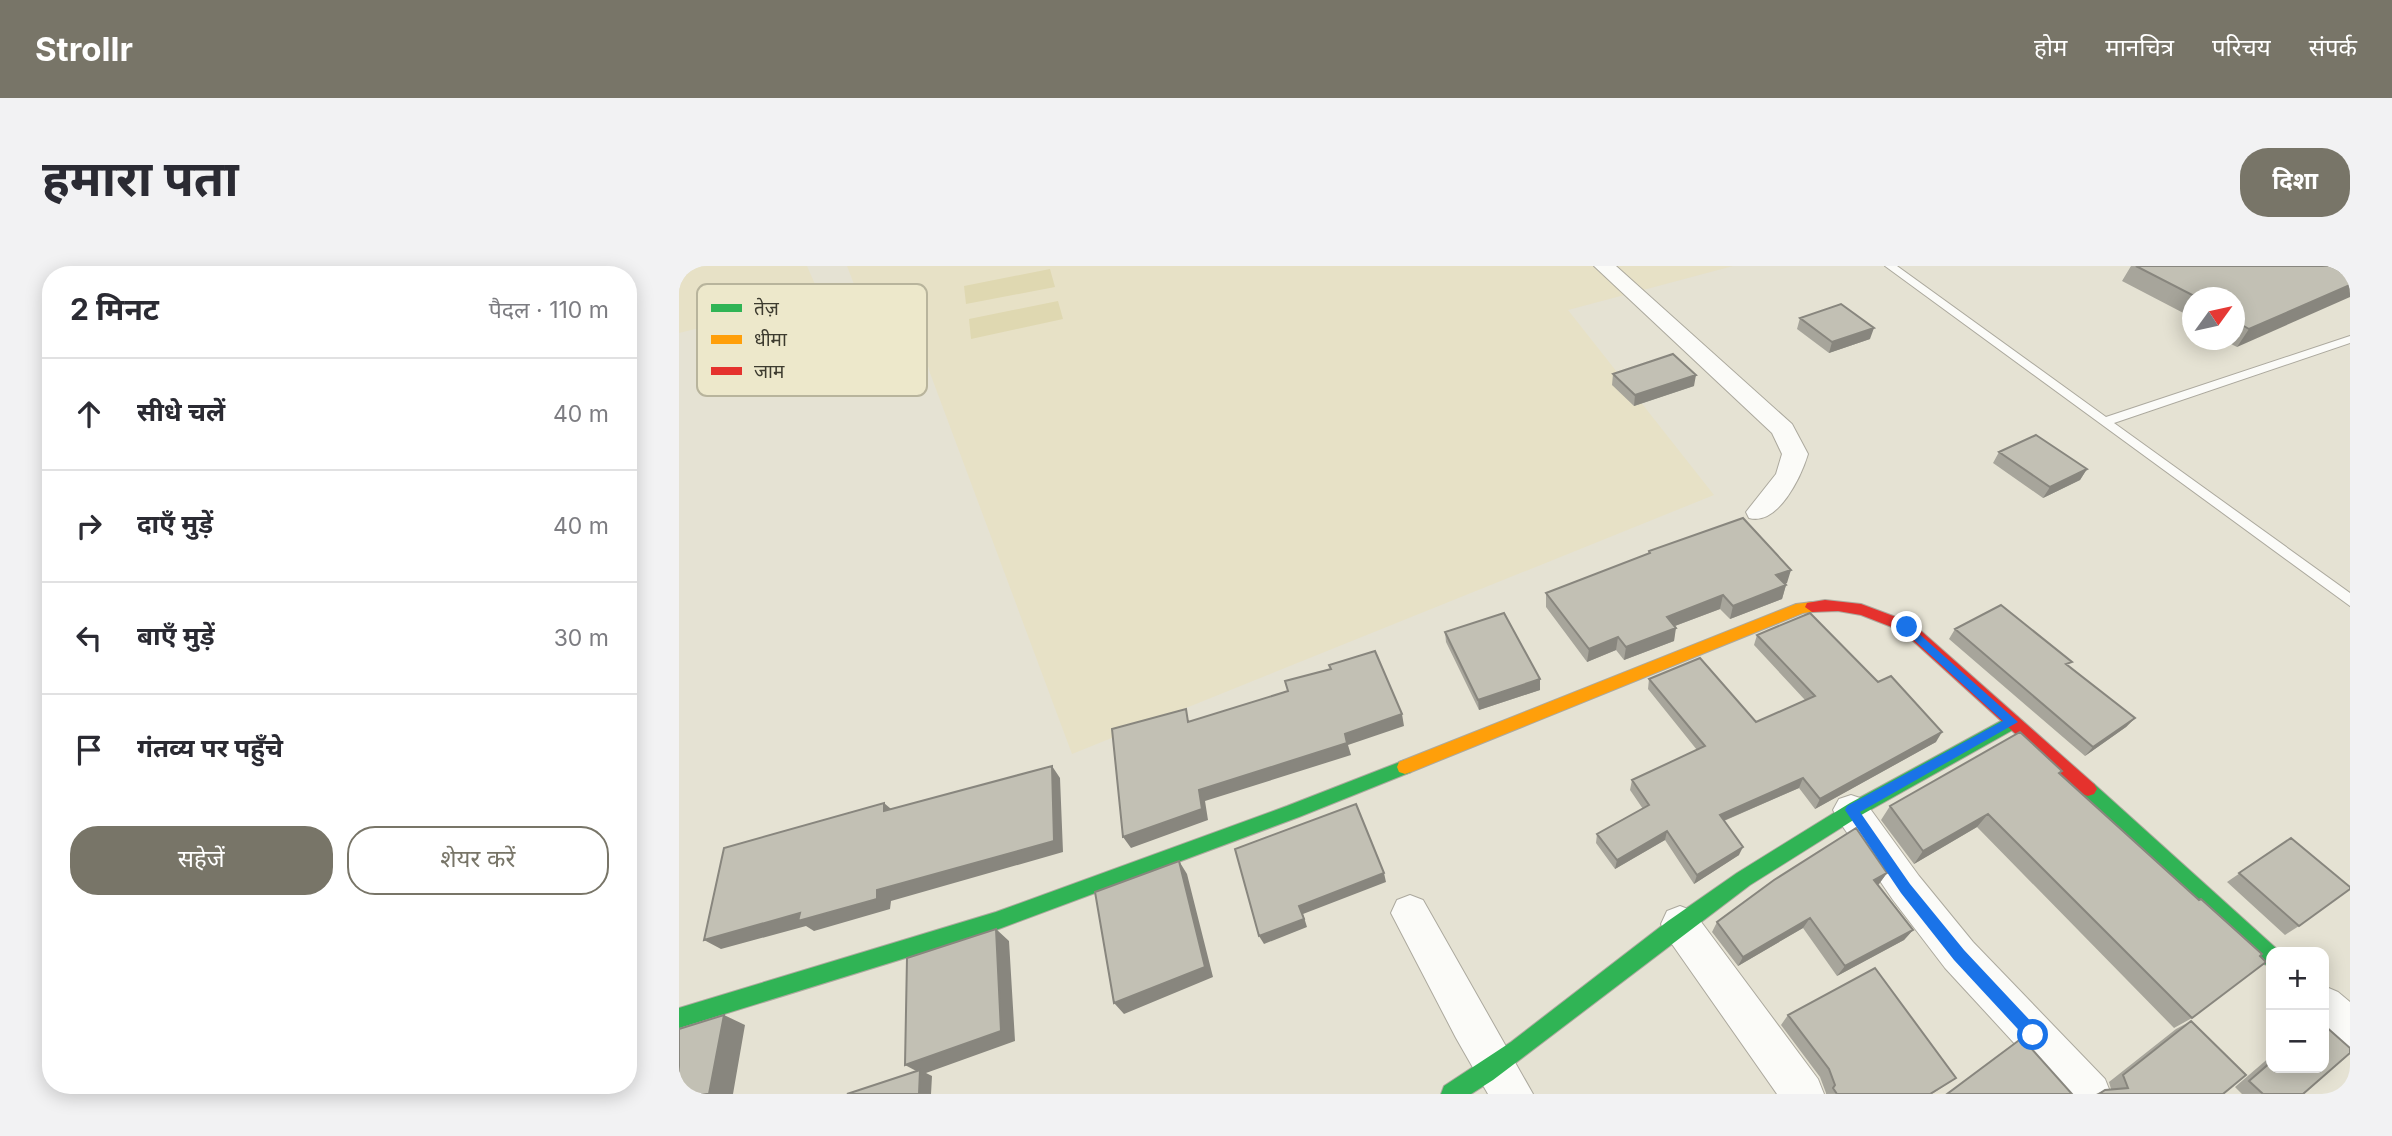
<!DOCTYPE html>
<html lang="hi">
<head>
<meta charset="utf-8">
<style>
  :root { --surface:#fff; --page:#f2f2f3; --text:#2b2b33; --muted:#7c7c81; --line:#e1e1e2; --accent:#787568 }
  body { margin:0; font-family:Inter,"Noto Sans Devanagari",sans-serif; background:var(--page); color:var(--text) }
  .controls { position:absolute; right:21px; bottom:21px; display:grid; overflow:hidden; border-radius:14px; box-shadow:0 4px 18px #0003 }
  .controls button { width:63px; height:63px; display:grid; place-items:center; padding:0; border:0; border-bottom:2px solid var(--line); background:var(--surface); color:var(--text); font:35px sans-serif }
  .compass { position:absolute; left:1503px; top:21px; width:63px; height:63px; border-radius:50%; background:var(--surface); box-shadow:0 4px 18px #0003; rotate:57deg }
  .stop { position:absolute; width:21px; height:21px; margin:-16px; border:5px solid #1a73e8; border-radius:50%; background:#fff }
  .stop.end { background:#1a73e8; border-color:#fff; box-shadow:0 2px 7px #0008 }
  .list { margin:0; padding:0; list-style:none }
  h2 { display:flex; justify-content:space-between; align-items:center; height:91px; margin:0; padding:0 28px; font-size:30px }
  h2 small { font-size:23px; font-weight:400; color:var(--muted) }
  .list li { display:grid; grid-template-columns:46px 1fr auto; gap:21px; align-items:center; box-sizing:border-box; height:112px; padding:0 28px; border-top:2px solid var(--line) }
  .list b { display:block; font-size:26px; white-space:nowrap }
  .list em { font-size:23px; font-style:normal; color:var(--muted) }
  .actions { display:flex; gap:14px; padding:21px 28px }
  .actions a { flex:1; padding:16px 0; border:2px solid var(--accent); border-radius:28px; text-align:center; font-size:24px; color:var(--accent) }
  .actions .main { background:var(--accent); color:#fff }
  .icon { flex:none; width:38px; height:38px; fill:none; stroke:currentColor; stroke-width:2; stroke-linecap:round; stroke-linejoin:round }
  .map { position:relative; flex:none; width:1671px; height:828px; overflow:hidden; border-radius:28px }
  header { display:flex; align-items:center; gap:42px; box-sizing:border-box; height:98px; padding:0 35px; background:var(--accent); color:#fff }
  header strong { font-size:33px }
  nav { display:flex; gap:38px; margin-inline-start:auto; font-size:24px }
  .intro { display:flex; align-items:center; justify-content:space-between; box-sizing:border-box; height:168px; padding:0 42px }
  h1 { margin:0; font-size:49px }
  .button { padding:18px 32px; border-radius:28px; background:var(--accent); color:#fff; font-size:24px; font-weight:700 }
  main { display:flex; gap:42px; padding:0 42px }
  aside { flex:1; background:var(--surface); border-radius:28px; box-shadow:0 4px 18px #0003 }
  .map>svg:first-child { display:block }
</style>
</head>
<body>
<header>
<strong>Strollr</strong>
<nav><a>होम</a><a>मानचित्र</a><a>परिचय</a><a>संपर्क</a></nav>
</header>
<div class="intro"><h1>हमारा पता</h1><a class="button">दिशा</a></div>
<main>
<aside>
<h2>2 मिनट<small>पैदल · 110 m</small></h2>
<ul class="list">
<li><svg class="icon" aria-label="ahead" viewBox="0 0 24 24"><path d="M12 20V5M6 11l6-6 6 6"/></svg><div><b>सीधे चलें</b></div><em>40 m</em></li>
<li><svg class="icon" aria-label="right" viewBox="0 0 24 24"><path d="M7 20v-9h11M14 6l5 5-5 5"/></svg><div><b>दाएँ मुड़ें</b></div><em>40 m</em></li>
<li><svg class="icon" aria-label="left" viewBox="0 0 24 24"><path d="M17 20v-9H6M10 6l-5 5 5 5"/></svg><div><b>बाएँ मुड़ें</b></div><em>30 m</em></li>
<li><svg class="icon" aria-label="arrive" viewBox="0 0 24 24"><path d="M6 21V4h12l-3 4 3 4H6"/></svg><div><b>गंतव्य पर पहुँचे</b></div></li>
</ul>
<div class="actions"><a class="main">सहेजें</a><a>शेयर करें</a></div>
</aside>
<div class="map">
<svg width="1671" height="828" viewBox="0 0 1671 828">
  <rect width="100%" height="100%" fill="#e5e2d3"/>
  <path fill="#e7e1c6" d="M0,0H128L142,32L0,67Z
    M168,0H1054L889,44L1035,229L393,488L251,107L234,49L178,26Z"/>
  <path fill="#dfd8b1" d="M371,3L376,21L287,38L285,20Z
    M379,35L384,53L292,73L290,53Z"/>
  <g fill="none" stroke-linecap="round" stroke-linejoin="round">
    <g stroke="#aca99e" stroke-width="2">
      <path id="lane" d="M1206,0H1218L1427,151L1671,70V77L1435,157L1671,327V340Z"/>
    </g>
    <g stroke="#aca99e" stroke-width="2">
      <path id="street" d="M915,0H937L1113,158L1129,188C1122,211 1099,260 1070,252L1067,246L1097,208L1103,188L1093,167Z
        M1172,529L1184,533L1240,610L1294,676L1426,813L1432,828H1382L1266,702L1214,634L1160,555L1154,544L1160,533Z
        M731,629L744,634L854,828H809L777,772L712,647L718,634Z
        M1001,640L1014,645L1139,813L1145,828H1098L988,671L982,658L988,645Z
        M1645,720L1659,726L1671,736V785L1657,778L1645,767Z"/>
    </g>
    <g stroke="#aca99e" stroke-width="2">
      <path id="fast" d="M1333,449L1339,451L1341,456L1339,461L1184,548L1071,619L814,814L792,828H762L765,820L832,776L989,655L1058,607L1171,537Z
        M726,494L732,496L734,501L732,506L620,551L317,664L0,762V742L317,646L608,540Z
        M1409,516L1415,518L1599,684L1600,686H1592V700L1585,698L1403,528L1400,523L1403,518Z"/>
    </g>
    <g stroke="#aca99e" stroke-width="2">
      <path id="slow" d="M1133,336L1138,337L1140,341L1138,345L1124,347L732,506L726,508L720,506L718,501L720,496L1117,338Z"/>
    </g>
    <g stroke="#aca99e" stroke-width="2">
      <path id="jam" d="M1146,334L1182,338L1233,357L1415,518L1418,523L1415,528L1409,530L1403,528L1223,365L1182,349L1159,345L1133,346L1126,341L1128,337Z"/>
    </g>
    <use href="#lane" fill="#fbfbf8" fill-rule="evenodd"/>
    <use href="#street" fill="#fbfbf8" fill-rule="evenodd"/>
    <use href="#fast" fill="#30b455" fill-rule="evenodd"/>
    <use href="#slow" fill="#ff9f0a" fill-rule="evenodd"/>
    <use href="#jam" fill="#e5322d" fill-rule="evenodd"/>
  </g>
  <path fill="#a7a59b" d="M1452,0H1671L1558,81L1544,74H1556V32H1514V52L1443,15Z
    M1121,52L1191,73L1150,87L1118,63Z
    M934,108L1015,120L955,140L933,119Z
    M1320,186L1408,203L1401,214L1364,232L1314,197Z
    M970,285L1108,317L1105,318L1107,319L1103,333L1051,353L1041,343L996,360L995,375L945,394L937,384L908,396L867,341V327L969,288Z
    M1276,363L1389,400L1456,452L1447,461L1406,490L1270,373Z
    M766,366L861,424L800,444L767,376Z
    M1078,369L1257,476L1136,543L1120,522L1045,555L1060,589L1015,618L986,574L936,603L917,577L918,568L964,543L951,524L953,514L1018,484L969,423L970,413L1077,456L1126,434L1075,379Z
    M1383,505L1381,507L1513,752L1495,762L1298,561L1235,598L1202,554L1211,540Z
    M1612,572L1620,660L1606,669L1548,616Z
    M1208,607L1199,619L1234,664L1225,674L1158,710L1124,662L1059,700L1033,666L1038,656Z
    M1109,749L1277,812L1253,828H1147V827L1141,811L1102,759Z
    M1512,755L1544,828H1417L1426,824L1432,823L1430,816L1497,763Z
    M1592,790V802L1624,828H1563L1556,821Z"/>
  <path fill="#88867e" d="M1671,19V31L1558,81L1570,63Z
    M1195,62L1191,73L1150,87L1153,76Z
    M1017,109L1015,120L955,140L956,129Z
    M1408,203L1401,214L1364,232L1371,221Z
    M1112,304L1108,317L1093,323L1097,309Z
    M1107,319L1103,333L1051,353L1054,340Z
    M1044,329L1041,343L985,364L988,351Z
    M997,362L995,375L945,394L947,381Z
    M939,371L937,384L908,396L910,383Z
    M861,413V424L800,444L799,434Z
    M723,448L725,460L669,479L672,489L526,535L529,554L452,582L444,571L520,524L666,468Z
    M1456,452L1447,461L1406,490L1414,481Z
    M1263,466L1257,476L1136,543L1141,533Z
    M373,500L381,512L384,586L212,635L211,643L135,665L127,660L42,683L25,674L198,624Z
    M1124,512L1120,522L1037,558L1041,549Z
    M205,537L218,548L205,545Z
    M1309,548L1298,561L1235,598L1244,585Z
    M988,565L986,574L936,603L938,594Z
    M1064,581L1060,589L1015,618L1018,609Z
    M500,595L508,608L534,711L445,748L435,737Z
    M705,607L707,616L624,648L628,661L585,678L580,670L620,640Z
    M1208,607L1200,618L1187,625L1195,614Z
    M1131,652L1124,662L1059,700L1064,691Z
    M317,663L330,675L336,775L247,807L253,810L252,828H240L241,807L226,799Z
    M1234,664L1225,674L1158,710L1166,700Z
    M45,749L66,759L54,828H30Z"/>
  <path fill="#c2c0b4" stroke="#88867e" stroke-width="2" d="M1457,0H1671V19L1570,63L1556,55V32H1519Z
    M1162,38L1195,62L1153,76L1121,52Z
    M994,88L1017,109L956,129L934,108Z
    M1357,169L1408,203L1371,221L1320,186Z
    M1064,252L1112,304L1097,309L1107,319L1054,340L1044,329L988,351L997,362L947,381L939,371L910,383L867,327L971,287L970,285Z
    M1322,339L1393,396L1387,398L1456,452L1414,481L1276,363Z
    M825,347L861,413L799,434L766,366Z
    M1131,347L1199,416L1212,410L1263,466L1141,533L1124,512L1041,549L1064,581L1018,609L988,565L938,594L918,568L970,539L953,514L1026,480L970,413L1021,392L1077,456L1136,430L1078,369Z
    M696,385L723,448L666,468L668,477L520,524L523,543L444,571L433,463L507,443L509,456L609,425L606,415L652,403L650,399Z
    M1341,466L1383,505L1380,507L1520,634L1522,633L1583,688L1581,690L1587,696L1513,752L1309,548L1244,585L1211,540Z
    M373,500L375,575L198,624V633L119,655L121,647L25,674L45,582L205,537V545Z
    M677,538L705,607L620,640L625,653L580,670L556,583Z
    M1177,562L1208,607L1195,614L1234,664L1166,700L1131,652L1064,691L1038,656L1095,614Z
    M1612,572L1671,621V623L1620,660L1560,607Z
    M500,595L526,701L435,737L416,626Z
    M317,663L322,765L226,799L228,692Z
    M1196,702L1277,812L1251,828H1158L1154,822L1156,819L1150,803L1109,749Z
    M45,749L30,828H0V763Z
    M1512,755L1567,809L1544,828H1420L1426,824L1449,822L1444,809Z
    M1645,759L1671,782V787L1624,828H1584L1570,815L1592,796V802H1645Z
    M1343,772L1393,828H1268Z
    M241,804L240,828H168Z"/>
  <path fill="#1a73e8" d="M1228,357L1339,456L1181,546L1231,618L1285,684L1359,763L1362,769L1359,774L1354,776L1349,774L1275,694L1222,627L1166,544L1168,540L1324,455L1224,364V358Z"/>
  <rect x="18" y="18" width="230" height="112" rx="10" fill="#ede8cb" stroke="#b8b49c" stroke-width="2"/>
  <rect x="32" y="38" width="31" height="8" fill="#30b455"/>
  <rect x="32" y="69" width="31" height="9" fill="#ff9f0a"/>
  <rect x="32" y="101" width="31" height="8" fill="#e5322d"/>
  <g font-size="19" fill="#3d3b2f">
    <text x="75" y="49">तेज़</text>
    <text x="75" y="80">धीमा</text>
    <text x="75" y="112">जाम</text>
  </g>
</svg>
<div class="controls">
<button>+</button>
<button>−</button>
</div>
<svg class="compass" viewBox="-18 -18 36 36"><path d="M0-13l5 13h-10z" fill="#e53935"/><path d="M0 13l5-13h-10z" fill="#7c7c81"/></svg>
<div class="stop" style="left:1354px;top:769px"></div>
<div class="stop end" style="left:1228px;top:361px"></div>
</div>
</main>
</body>
</html>
